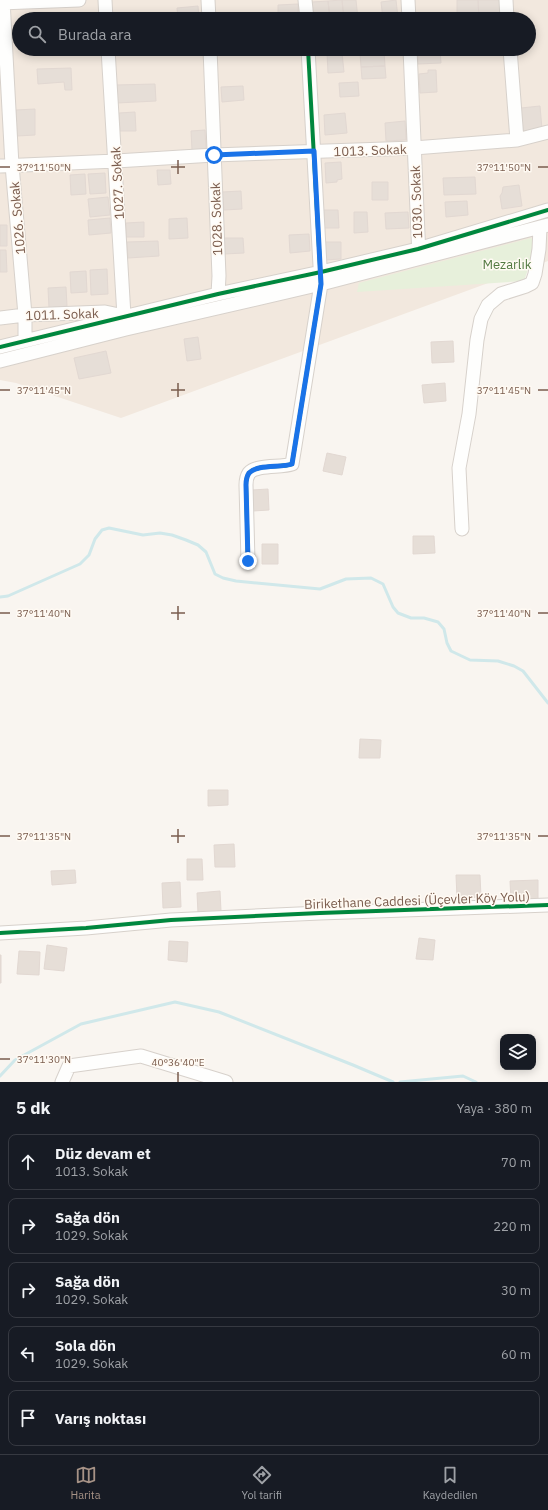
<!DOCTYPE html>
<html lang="tr">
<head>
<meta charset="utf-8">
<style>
  :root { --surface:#171b24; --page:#242831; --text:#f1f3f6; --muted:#9ea1a6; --line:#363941; --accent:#a69286 }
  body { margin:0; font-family:"IBM Plex Sans",sans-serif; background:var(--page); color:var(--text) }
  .controls { position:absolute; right:12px; bottom:12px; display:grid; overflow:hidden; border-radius:8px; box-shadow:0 2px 10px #0003 }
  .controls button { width:36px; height:36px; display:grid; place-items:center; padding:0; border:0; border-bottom:1px solid var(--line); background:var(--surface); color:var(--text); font:20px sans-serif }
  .stop { position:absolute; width:12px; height:12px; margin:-9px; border:3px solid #1a73e8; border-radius:50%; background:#fff }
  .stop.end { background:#1a73e8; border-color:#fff; box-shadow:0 1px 4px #0008 }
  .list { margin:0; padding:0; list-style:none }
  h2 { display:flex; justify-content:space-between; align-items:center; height:52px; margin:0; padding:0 16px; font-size:17px }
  h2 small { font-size:13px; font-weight:400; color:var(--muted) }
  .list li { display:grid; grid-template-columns:26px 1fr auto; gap:12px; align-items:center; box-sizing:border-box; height:56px; margin:0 8px 8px; padding:0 8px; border:1px solid var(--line); border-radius:8px }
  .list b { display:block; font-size:15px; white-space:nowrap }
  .list p { margin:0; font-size:13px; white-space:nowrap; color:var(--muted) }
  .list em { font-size:13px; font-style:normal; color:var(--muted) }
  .icon { flex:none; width:22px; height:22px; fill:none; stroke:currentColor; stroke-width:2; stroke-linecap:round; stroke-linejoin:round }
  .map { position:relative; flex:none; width:548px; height:1082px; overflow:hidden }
  .search { position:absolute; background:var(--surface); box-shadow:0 2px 10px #0003; left:12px; right:12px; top:12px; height:44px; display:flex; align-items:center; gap:10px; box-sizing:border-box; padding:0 14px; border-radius:22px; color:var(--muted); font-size:15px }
  .sheet { height:372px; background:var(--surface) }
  nav { display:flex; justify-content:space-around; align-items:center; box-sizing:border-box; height:56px; border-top:1px solid var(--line); background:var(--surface); font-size:11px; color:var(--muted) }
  nav a { display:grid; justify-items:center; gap:2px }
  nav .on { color:var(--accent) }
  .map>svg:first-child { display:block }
</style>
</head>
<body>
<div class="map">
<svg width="548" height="1082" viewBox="0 0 548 1082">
  <rect width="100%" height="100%" fill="#f9f5f0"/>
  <path fill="#f2e8de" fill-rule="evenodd" d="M0,0H548V261L121,418L16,383L0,380ZM19,19H529V49H19Z"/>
  <path fill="#e7f0db" d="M531,238L537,243L524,281L357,292L359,283Z"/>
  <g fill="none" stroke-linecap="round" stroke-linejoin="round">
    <path stroke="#d0e8ea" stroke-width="3" d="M0,597L8,596L80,564L89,555L95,539L102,530L109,528L143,535L160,533L172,535L186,540L198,545L206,552L215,574L223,578L236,581L320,589L346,579L371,578L383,584L393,607L398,613L411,618H424L438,622L444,629L447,643L451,651L470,660L498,661L514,666L523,671L548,703
      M0,1076L15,1060L81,1024L175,1002L219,1012L353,1065L393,1082
      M400,1082L463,1076L476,1082"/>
  </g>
  <path fill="#e6ded7" stroke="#e2d8d2" d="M342,0L344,19H330L328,1Z
    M342,0H356L358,19H344Z
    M396,0L398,18L383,19L381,2Z
    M457,0H478L479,19H457Z
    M478,0H500L501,19H479Z
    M328,1L330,19H313L312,2Z
    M298,4V19H278V5Z
    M198,6L199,19H178L177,8Z
    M55,13L56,19H31V14Z
    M418,49H440L441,63L418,64Z
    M384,51L385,66L361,67L360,53Z
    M327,53H342L344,72L328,73Z
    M385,66L386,78L362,79L361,67Z
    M71,68L72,90H65L64,82L38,84L37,69Z
    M428,70H436L437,92L420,93L419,74L428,73Z
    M358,82L359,96L340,97L339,83Z
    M155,84L156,101L117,103L116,85Z
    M243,86L244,100L222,102L221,87Z
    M540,106L542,129L523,131L521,108Z
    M35,109V135L17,136L16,110Z
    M135,112L136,131H120L119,113Z
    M345,113L347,133L325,135L324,115Z
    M405,121L406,140L386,141L385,123Z
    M205,130L206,150H192L191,131Z
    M341,162L342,179L337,180V182L326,183L325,163Z
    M157,170H170L171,184L158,185Z
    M105,173L106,193L90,194L88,174Z
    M85,174L86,194L71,195L70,175Z
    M475,177L476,194L444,195L443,178Z
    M372,182H388V200H372Z
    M519,185L522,206L502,209L500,196L502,193L503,187Z
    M241,191L242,209L224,210L222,192Z
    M108,197L110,215L90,217L88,199Z
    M467,201L468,215L446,217L445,202Z
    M323,210H338L339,228H324Z
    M354,212H367L368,232L354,233Z
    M408,212L409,228L386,229L385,213Z
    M110,218L111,233L89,235L88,220Z
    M187,218L188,238L169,239V219Z
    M144,222V237H126V223Z
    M0,225H7V246H0Z
    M309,234L310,251L290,253L289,235Z
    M224,238H243L244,253L224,254Z
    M158,241L159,256L128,258L127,242Z
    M325,242H341V259L325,260Z
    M0,250H6L7,272H0Z
    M107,269L108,294L91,295L90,270Z
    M86,271L87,292L71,293L70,272Z
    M66,287L67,306L49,308L48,288Z
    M198,337L201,359L187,361L184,339Z
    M453,341L454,362L432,363L431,342Z
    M106,351L111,373L79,379L74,358Z
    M445,383L446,401L424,403L422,385Z
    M327,453L346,457L342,475L323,471Z
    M268,489L269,510L253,511L252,490Z
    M413,536H434L435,553L413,554Z
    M262,544H278V564H262Z
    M360,739L381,740L380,758H359Z
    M208,790H228V805L208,806Z
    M234,844L235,867H215L214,845Z
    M187,859H202L203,880H187Z
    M75,870L76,883L52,885L51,871Z
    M456,875H480L481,897L457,898Z
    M538,880V899L511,900L510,881Z
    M180,882L181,907L163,908L162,883Z
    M220,891L221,911L198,913L197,893Z
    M419,938L435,940L433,960L416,959Z
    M169,941L188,942L187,962L168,960Z
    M47,945L67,948L64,971L44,969Z
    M19,951L40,952L39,975L17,974Z
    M0,955H1V983H0Z"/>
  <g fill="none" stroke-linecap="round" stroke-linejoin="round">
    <g stroke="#d7d1cb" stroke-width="15">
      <path id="minor" d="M3,0L12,165L25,315V341
        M105,0L106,19
        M208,0L209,19
        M305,0L307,19
        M408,0L409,19
        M506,0L507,19
        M0,3L79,0
        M210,49L219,276L218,294
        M410,49L419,257
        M510,49L517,140
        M0,166L116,161L214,155L414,148L517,140L548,132
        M0,318L25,315L105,312L124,316L108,49
        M0,347L218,294L321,272L418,249L548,210
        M0,361L126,329L321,284L548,225
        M462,529L459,468L469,414L477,340L481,319L488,305L501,294L526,286L532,283L535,274L539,249L540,228
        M248,561L246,485C246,481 247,476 249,473C257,464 281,468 292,464L321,284L308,49
        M0,933L86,928L171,920L320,913L548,905
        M62,1082L69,1066L141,1056L226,1082"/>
    </g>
    <use href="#minor" stroke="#fefefd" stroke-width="13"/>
    <g stroke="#fffaf3" stroke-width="6">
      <path id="cycleway" d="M0,347L218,294L321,272L418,249L548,210
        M248,561L246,485C246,481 247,476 249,473C257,464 281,468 292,464L321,284L308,49
        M0,933L86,928L171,920L320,913L548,905"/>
    </g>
    <use href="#cycleway" stroke="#00873e" stroke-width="4"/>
  </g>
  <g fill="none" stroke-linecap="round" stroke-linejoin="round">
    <path stroke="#1a73e8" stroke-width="5" d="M214,155L314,151L321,284L292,464C281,468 257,464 249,473C247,476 246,481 246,485L248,561"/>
  </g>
  <path fill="none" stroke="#7a5c4d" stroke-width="1.5" d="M178,160V174M0,167H10M171,167H185M538,167H548M178,383V397M0,390H10M171,390H185M538,390H548M178,606V620M0,613H10M171,613H185M538,613H548M178,829V843M0,836H10M171,836H185M538,836H548M0,1059H10M178,1072V1082"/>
  <g text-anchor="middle" stroke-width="3" stroke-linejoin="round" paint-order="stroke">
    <g font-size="13" fill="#7a5c4d" stroke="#fffaf3">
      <text transform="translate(370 150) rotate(-2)" y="5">1013. Sokak</text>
      <text transform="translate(117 183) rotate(-93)" y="5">1027. Sokak</text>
      <text transform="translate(416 202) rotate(-92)" y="5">1030. Sokak</text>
      <text transform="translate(17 218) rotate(-95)" y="5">1026. Sokak</text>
      <text transform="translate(216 219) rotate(-92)" y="5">1028. Sokak</text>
      <text transform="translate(62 314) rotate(-2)" y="5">1011. Sokak</text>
      <text transform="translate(417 900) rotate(-2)" y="5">Birikethane Caddesi (Üçevler Köy Yolu)</text>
    </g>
    <g font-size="13" fill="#537a41" stroke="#fffaf3">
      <text x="507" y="269">Mezarlık</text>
    </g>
  </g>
  <g font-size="10" text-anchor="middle" fill="#7a5c4d" stroke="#fffaf3" stroke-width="3" stroke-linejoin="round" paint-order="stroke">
    <text x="44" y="171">37°11'50"N</text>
    <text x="504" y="171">37°11'50"N</text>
    <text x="44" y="394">37°11'45"N</text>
    <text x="504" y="394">37°11'45"N</text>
    <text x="44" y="617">37°11'40"N</text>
    <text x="504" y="617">37°11'40"N</text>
    <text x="44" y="840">37°11'35"N</text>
    <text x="504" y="840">37°11'35"N</text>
    <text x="44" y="1063">37°11'30"N</text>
    <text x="178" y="1066">40°36'40"E</text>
  </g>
</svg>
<div class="controls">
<button><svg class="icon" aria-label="layers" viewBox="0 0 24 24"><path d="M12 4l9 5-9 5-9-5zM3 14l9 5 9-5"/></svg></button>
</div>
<div class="stop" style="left:214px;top:155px"></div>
<div class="stop end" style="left:248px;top:561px"></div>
<div class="search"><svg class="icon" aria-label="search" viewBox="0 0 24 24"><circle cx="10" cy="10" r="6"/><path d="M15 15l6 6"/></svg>Burada ara</div>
</div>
<section class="sheet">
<h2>5 dk<small>Yaya · 380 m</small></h2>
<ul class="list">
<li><svg class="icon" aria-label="ahead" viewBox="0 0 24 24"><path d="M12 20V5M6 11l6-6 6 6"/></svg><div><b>Düz devam et</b><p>1013. Sokak</p></div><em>70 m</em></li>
<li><svg class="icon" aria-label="right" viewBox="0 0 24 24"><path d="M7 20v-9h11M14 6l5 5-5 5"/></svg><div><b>Sağa dön</b><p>1029. Sokak</p></div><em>220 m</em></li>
<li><svg class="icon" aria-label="right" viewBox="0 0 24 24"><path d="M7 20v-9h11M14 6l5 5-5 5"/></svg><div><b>Sağa dön</b><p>1029. Sokak</p></div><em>30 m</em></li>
<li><svg class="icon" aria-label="left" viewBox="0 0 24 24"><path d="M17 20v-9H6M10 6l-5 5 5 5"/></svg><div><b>Sola dön</b><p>1029. Sokak</p></div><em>60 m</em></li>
<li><svg class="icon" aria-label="arrive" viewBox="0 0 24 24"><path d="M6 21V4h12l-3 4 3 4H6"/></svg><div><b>Varış noktası</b></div></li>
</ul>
</section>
<nav>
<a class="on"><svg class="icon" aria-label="map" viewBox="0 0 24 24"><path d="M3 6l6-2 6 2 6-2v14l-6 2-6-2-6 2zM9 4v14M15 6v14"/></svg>Harita</a>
<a><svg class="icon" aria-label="directions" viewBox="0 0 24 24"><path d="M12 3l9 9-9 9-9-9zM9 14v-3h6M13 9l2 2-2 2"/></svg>Yol tarifi</a>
<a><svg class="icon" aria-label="saved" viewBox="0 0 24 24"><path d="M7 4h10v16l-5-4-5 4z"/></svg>Kaydedilen</a>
</nav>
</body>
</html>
